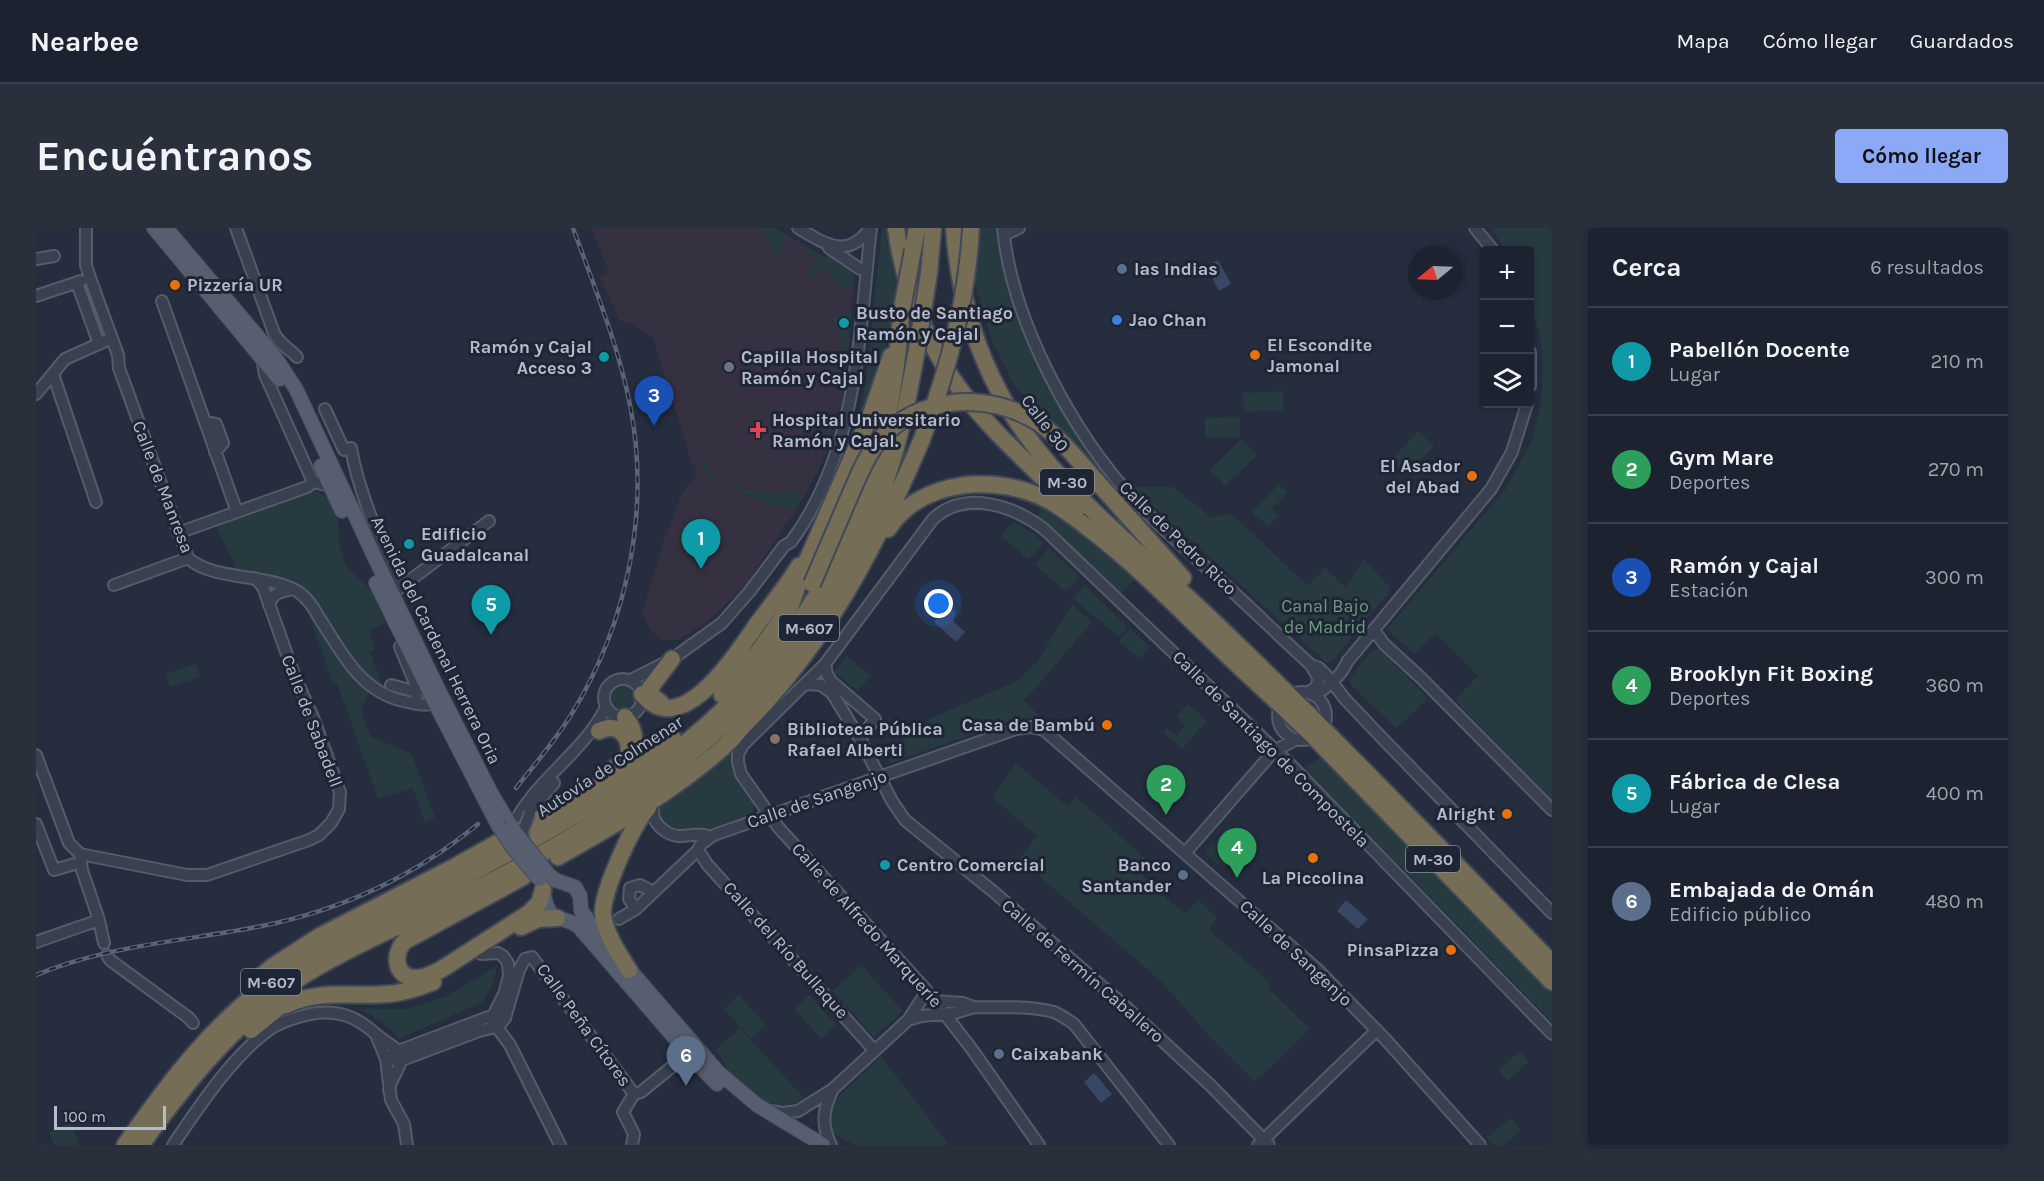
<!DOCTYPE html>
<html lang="es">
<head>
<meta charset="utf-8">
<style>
  :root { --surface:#1c222f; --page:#292f3b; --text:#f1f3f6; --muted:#a0a4aa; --line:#3a3f4b; --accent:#8ca9f8 }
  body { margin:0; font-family:Karla,sans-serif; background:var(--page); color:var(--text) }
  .controls { position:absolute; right:18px; top:18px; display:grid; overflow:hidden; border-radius:6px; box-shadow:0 3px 9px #0003 }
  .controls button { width:54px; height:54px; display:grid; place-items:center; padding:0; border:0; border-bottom:2px solid var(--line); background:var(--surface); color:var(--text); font:30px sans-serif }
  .compass { position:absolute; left:1372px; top:18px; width:54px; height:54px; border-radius:50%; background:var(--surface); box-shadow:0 3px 9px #0003; rotate:251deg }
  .scale { position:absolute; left:18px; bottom:15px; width:112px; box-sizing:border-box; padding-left:6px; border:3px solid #b5bbca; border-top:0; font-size:16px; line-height:21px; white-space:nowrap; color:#b5bbca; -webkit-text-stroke:4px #1e2534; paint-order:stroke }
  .you { position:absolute; left:903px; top:376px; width:21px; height:21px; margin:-15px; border:4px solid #fff; border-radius:50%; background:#1a73e8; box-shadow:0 0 0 9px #1a73e833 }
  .badge { display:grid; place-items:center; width:39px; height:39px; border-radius:50%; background:var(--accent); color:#fff; font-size:20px; font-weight:700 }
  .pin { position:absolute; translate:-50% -50px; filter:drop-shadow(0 2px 3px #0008) }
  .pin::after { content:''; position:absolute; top:32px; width:21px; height:18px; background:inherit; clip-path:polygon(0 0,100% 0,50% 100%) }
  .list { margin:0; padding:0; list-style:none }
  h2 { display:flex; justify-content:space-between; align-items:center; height:78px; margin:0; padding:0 24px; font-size:26px }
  h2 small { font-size:20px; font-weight:400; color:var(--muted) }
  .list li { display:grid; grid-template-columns:39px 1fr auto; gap:18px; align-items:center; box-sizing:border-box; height:108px; padding:0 24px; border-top:2px solid var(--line) }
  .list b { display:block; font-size:22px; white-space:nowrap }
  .list p { margin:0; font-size:20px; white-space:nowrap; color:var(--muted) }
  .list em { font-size:20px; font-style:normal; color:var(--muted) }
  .icon { flex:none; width:33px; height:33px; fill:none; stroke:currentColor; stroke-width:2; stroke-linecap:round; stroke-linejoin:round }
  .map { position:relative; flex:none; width:1516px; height:917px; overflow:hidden; border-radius:6px }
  header { display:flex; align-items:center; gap:36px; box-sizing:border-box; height:84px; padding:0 30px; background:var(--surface); border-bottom:2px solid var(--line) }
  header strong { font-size:28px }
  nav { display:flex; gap:33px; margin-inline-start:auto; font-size:21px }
  .intro { display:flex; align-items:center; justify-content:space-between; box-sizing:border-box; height:144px; padding:0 36px }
  h1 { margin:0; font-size:42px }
  .button { padding:15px 27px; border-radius:6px; background:var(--accent); color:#111; font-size:21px; font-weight:700 }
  main { display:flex; gap:36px; padding:0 36px }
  aside { flex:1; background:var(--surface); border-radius:6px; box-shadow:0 3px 9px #0003 }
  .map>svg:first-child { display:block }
</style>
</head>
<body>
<header>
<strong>Nearbee</strong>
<nav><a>Mapa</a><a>Cómo llegar</a><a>Guardados</a></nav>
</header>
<div class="intro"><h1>Encuéntranos</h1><a class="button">Cómo llegar</a></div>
<main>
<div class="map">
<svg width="1516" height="917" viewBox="0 0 1516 917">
  <rect width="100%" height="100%" fill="#252d3f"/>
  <path fill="#353140" d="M555,0H739L789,29L795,27L815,42L818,49L809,156L805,181L787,233L764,276L709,358L669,396L641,412H626L614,401L606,386L628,312L646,266L651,258L657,255L661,242L655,233L617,110L598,97L583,92L564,49L573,44Z"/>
  <path fill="#273a40" d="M723,0H739L752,7L746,18L742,30Z
    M846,0H856L859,41L864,58L854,103L841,150L819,206L830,151Z
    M933,0H960C976,99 1016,175 1074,256L1058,243L979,158L957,115L937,49Z
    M1454,0H1516V572L1425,479L1420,470L1442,448L1400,405L1378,426L1351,401L1470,261L1497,210L1506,169L1507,130L1503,105L1494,71V22H1470Z
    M771,19L789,29L795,27C807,35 817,40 818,56L804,61L790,39L772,51L771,44L774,38L778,40L782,31L769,24Z
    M810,84L815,86L812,131L810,132L798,93L799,88Z
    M1247,163L1248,182L1208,184L1207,165Z
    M1204,189V209L1169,210V190Z
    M1382,203L1398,218L1370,247L1355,232Z
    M1205,211L1221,227L1189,258L1174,242Z
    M670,232C684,268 730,265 763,263L767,270C763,276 759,281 752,281C740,283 691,257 677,250L666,241Z
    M1243,256L1252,265L1236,281L1243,288L1232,299L1216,284Z
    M1096,259H1137L1176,290L1195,285L1272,358L1289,339L1309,359L1328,331L1355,361L1297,433L1291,435Z
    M279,263L291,269L302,293L303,314L308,333L313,341L335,362L350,395L333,403L339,421L334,424L346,457L338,454L326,444L272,362L258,354L200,340L180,298Z
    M1006,276L1036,294L1100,350L1085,366L1001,288Z
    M978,294L998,306L1008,315L993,332L965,308Z
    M1013,320L1044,350L1030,364L999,337Z
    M1049,357L1092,399L1083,409L1036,370Z
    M1036,376L1056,394L988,473L1006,490H983L855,535L844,525L881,505L893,491L981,453L1001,434Z
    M271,381L313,446L333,465L325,482L335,509L375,525L399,589L389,596L377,560L342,571L301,455L297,456Z
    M1094,401L1114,419L1103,431L1083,413Z
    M1340,421L1344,422L1391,469L1389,474L1360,500L1315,457L1313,452L1334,424Z
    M811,428L835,448L822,463L798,444Z
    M160,436L164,449L134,459L130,446Z
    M575 470a12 12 0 1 1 24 0a12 12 0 1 1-24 0Z
    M1152,476L1171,493L1146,521L1127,504L1131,500L1140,508L1149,498L1140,489Z
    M700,515C681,554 724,563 717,584C700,594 654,609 635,603C628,600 624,592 620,586L624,574Z
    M1288,527L1516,763V794L1268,540Z
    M980,535L1032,579L1040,569L1109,630L1100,641L1132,672L1149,685L1163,672L1181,690L1173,702L1228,749L1235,756L1233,761L1274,801L1219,854L1173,808L1125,753L983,631L1001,608L956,569Z
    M1192,599L1210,615L1187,641L1169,625Z
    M825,737L867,783L838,809L797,763Z
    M461,738L458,753L447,774L363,811L351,798L325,781H371L411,768Z
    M703,767L730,797L715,811L688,781Z
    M773,767L800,797L785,811L758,781Z
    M704,800L768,870L748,880L727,873L697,850L680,821Z
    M1484,823L1493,834L1471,853L1462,842Z
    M845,828L913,917H818L797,905L793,892L800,871Z
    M1474,890L1485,902L1468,917H1458L1451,910Z
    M35,895L44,917H18L13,904Z"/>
  <path fill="#394767" d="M1182,32L1195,56L1183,63L1170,38Z
    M913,378L920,384L917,393L929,404L920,414L898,394Z
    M1310,672L1332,691L1322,701L1301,683Z
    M1058,845L1076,866L1065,875L1048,854Z"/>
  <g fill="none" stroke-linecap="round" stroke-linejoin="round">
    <g stroke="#545b6a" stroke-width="14">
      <path id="minor" d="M50,0V37L54,50L82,127L83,140L152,330C177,353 229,345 261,363C272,370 278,381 284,391C306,425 324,463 367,473C377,475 388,479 399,475
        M200,0L238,105C244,117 252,119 261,129
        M762,0C789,16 812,32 834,0
        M967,0C976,94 1037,206 1101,275C1127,302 1157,327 1185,353C1215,380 1244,409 1275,437L1283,451L1280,459L1273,464
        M1439,0L1457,22
        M968,7L983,0
        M793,20L824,41H830
        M0,31L18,28
        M41,55L63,116
        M0,68L45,53
        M126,73L201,284
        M1494,124V158
        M226,130L229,147L277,254
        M17,146L60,274
        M0,166L29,131L76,110
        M289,181L308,222
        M169,194L180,196L187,215L179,224
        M315,220C322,262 346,320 365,358
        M142,305L271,259L277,254L295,258
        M78,357L152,330
        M361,362L453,293
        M233,377C236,365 246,363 257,361
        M1338,402L1348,416L1384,449L1516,582
        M364,419L379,455L381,476
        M789,436L791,446L795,453L839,491L824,511
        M1278,438L1283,440L1292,449L1309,471L1346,510L1516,685
        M568 470a19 19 0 1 1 38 0a19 19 0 1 1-38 0Z
        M595,452L636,431L686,395L714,363L748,318L755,314C822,223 823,108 835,0
        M771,456L785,457L796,465L824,511L856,573L869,592L959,665L1090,779L1174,857L1233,917
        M355,457L381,464
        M1242 488a24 24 0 1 1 48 0a24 24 0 1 1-48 0Z
        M1279,467C1291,460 1306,447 1311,434L1455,261L1476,224L1491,176
        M0,527L33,615L44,626L46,642L63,692L68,715
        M617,582C617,590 619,594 624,599C643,617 656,601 674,609
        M494,585L518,555
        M0,596L18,642L45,634
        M476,600C497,553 548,525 570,479
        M662,622L671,636L838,822
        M1150,624L1238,523L1259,512
        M44,626L151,647H171L273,612L283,607L295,595L303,581L304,564L277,489L259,449L227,359L219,350
        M600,681L593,671L594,660L604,657L617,664
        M583,691L600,681L662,622L665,616L678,607L980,501L995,499L1008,502L1282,742L1351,813L1444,917
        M0,714L63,692
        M445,726L462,725L467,728L472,735L473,748L468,766L457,788V794L474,817L524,917
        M71,727L74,732L153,790L157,795
        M900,773L927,775L938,779C963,780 993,777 1018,784C1025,787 1032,792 1038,796L1133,917
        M872,792L885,788L919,785L938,779
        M341,809L350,831L355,872L368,896L371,917
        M357,825L463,785
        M350,831L366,832L443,803L463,798L469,790L483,742L489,731L496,729L598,866
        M734,883L747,885L762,883L797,861L872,792L891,763
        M137,917C162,880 201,821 239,798C250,792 262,789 274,786C302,781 320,788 341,807C349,814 360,819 366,827C366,839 355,849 353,862
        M596,917L598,906L587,884L598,866L605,864L643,833L656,830
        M795,917C785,897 787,881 797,861
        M1003,917L935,820L891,763L742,599L705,546L702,534V526L707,517L789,436L897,291C929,261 978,278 1008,301L1257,539L1516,806
        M1222,917L1341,802"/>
    </g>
    <g stroke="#424958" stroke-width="16">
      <path id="major" d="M118,0L243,151
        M130,0L239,129L260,161L339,330L402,461L456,567L476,600
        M285,238L306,283
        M340,355L399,475L462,597
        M513,647L519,652L539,659L544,668L545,682L555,697L682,844L721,877L787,917
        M506,660C509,670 510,687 523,690C530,693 535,693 542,698L656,830L681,856"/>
    </g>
    <g stroke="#414857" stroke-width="20">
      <path id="highway" d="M860,0C867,57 891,118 926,164C959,208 1002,243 1040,283
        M918,0C922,58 937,116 965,167C1013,257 1105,323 1177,393C1293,504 1404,620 1516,735
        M877,22L881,0
        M893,45L897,0
        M1064,257L1147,350
        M852,301C886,250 961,246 1012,272C1028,281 1042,292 1056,303C1104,340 1146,384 1190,426C1219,454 1250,481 1279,510C1358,591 1437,672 1516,754
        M606,466C646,515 702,423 722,395C736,376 751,358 763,338
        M686,467L723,423L755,377L766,344L835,186L855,128
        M625,475L617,469L614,460L636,431
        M563,503C579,495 592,504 593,521
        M577,541C597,527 606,510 589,489
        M522,629C580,596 647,558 695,512C701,506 705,500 710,495C792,412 841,317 886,211
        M487,649L369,713C357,725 358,748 378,750C388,751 398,745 406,741L493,685L503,675L507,662
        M485,699L502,691L521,690
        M593,742C583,726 570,707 567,687C565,666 597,595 612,580
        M217,755L236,739L284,708L420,638L562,558L637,510
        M250,777C283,761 317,769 352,766C368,765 382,760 397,754
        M215,802L258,767
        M89,917C133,854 178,794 242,749C300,708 368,680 432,647C486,618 541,588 592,554C612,541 633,528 652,513C788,400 854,261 865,86
        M105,917C150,855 196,797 259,753C285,735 313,722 341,708C388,686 437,664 482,639C653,545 781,440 850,252C865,209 873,165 881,121"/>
    </g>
    <use href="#minor" stroke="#39404f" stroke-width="10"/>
    <use href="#major" stroke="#575e6f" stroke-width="14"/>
    <use href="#highway" stroke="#756d56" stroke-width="16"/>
    <g stroke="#5b6376" stroke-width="4.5">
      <path id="rail" d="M480,560C499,536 519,513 535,487C591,396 615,283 594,177C582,116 558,58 537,0
        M0,747C72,717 150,713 226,698C306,682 379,648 442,596"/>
    </g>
    <use href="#rail" stroke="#1e2534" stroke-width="2" stroke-dasharray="7" stroke-linecap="butt"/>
    <g stroke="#545b6a" stroke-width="14" stroke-linecap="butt">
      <path id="minor-bridge" d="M488,615L487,603L494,585"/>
    </g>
    <g stroke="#424958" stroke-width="16" stroke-linecap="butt">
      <path id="major-bridge" d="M462,597L478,621L503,651
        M476,600L513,647"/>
    </g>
    <g stroke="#414857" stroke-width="20" stroke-linecap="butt">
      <path id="highway-bridge" d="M865,86L877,22
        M881,121L893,45
        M886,211C912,142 931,74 935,0
        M776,356C788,328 800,300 812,272C821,252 828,232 841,215C881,166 953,163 1003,195C1026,211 1045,236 1064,257"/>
    </g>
    <use href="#minor-bridge" stroke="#39404f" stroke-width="10"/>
    <use href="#major-bridge" stroke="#575e6f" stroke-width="14"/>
    <use href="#highway-bridge" stroke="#756d56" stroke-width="16"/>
  </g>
  <g fill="#5c6f8a" stroke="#1e2534" stroke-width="2">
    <circle cx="1086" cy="41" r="6"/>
    <circle cx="1147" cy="647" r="6"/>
    <circle cx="963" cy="826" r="6"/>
  </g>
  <g fill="#e8710a" stroke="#1e2534" stroke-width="2">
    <circle cx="139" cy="57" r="6"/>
    <circle cx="1219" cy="127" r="6"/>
    <circle cx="1436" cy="248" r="6"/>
    <circle cx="1071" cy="497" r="6"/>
    <circle cx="1471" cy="586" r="6"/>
    <circle cx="1277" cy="630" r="6"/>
    <circle cx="1415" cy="722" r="6"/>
  </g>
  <circle fill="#3f7fe0" stroke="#1e2534" stroke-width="2" cx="1081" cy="92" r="6"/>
  <g fill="#0f9aa8" stroke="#1e2534" stroke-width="2">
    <circle cx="808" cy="95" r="6"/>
    <circle cx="568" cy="129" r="6"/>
    <circle cx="373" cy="316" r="6"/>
    <circle cx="849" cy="637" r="6"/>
  </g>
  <circle fill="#6b7280" stroke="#1e2534" stroke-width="2" cx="693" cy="139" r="6"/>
  <path fill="#e0444e" stroke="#1e2534" stroke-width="2" d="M719 193h6v6h6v6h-6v6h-6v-6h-6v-6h6z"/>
  <circle fill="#8d6e63" stroke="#1e2534" stroke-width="2" cx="739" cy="511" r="6"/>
  <g text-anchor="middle" stroke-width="6" stroke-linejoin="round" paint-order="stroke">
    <g fill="#1e2534" stroke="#888e9d" stroke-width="1.5">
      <rect x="1004" y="241" width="54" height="26" rx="4.5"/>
      <rect x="743" y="387" width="60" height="26" rx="4.5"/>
      <rect x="1370" y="618" width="54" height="26" rx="4.5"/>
      <rect x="205" y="741" width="60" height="26" rx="4.5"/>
    </g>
    <g font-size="16" font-weight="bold" fill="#b5bbca">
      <text x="1031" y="260">M-30</text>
      <text x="773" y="406">M-607</text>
      <text x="1397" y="637">M-30</text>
      <text x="235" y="760">M-607</text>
    </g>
    <g font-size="18" font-weight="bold" fill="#b5bbca" stroke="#1e2534" text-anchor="start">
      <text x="1098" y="47">las Indias</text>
      <text x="151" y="63">Pizzería UR</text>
      <text x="820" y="91">Busto de Santiago<tspan x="820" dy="21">Ramón y Cajal</tspan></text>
      <text x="1093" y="98">Jao Chan</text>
      <text x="1231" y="123">El Escondite<tspan x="1231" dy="21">Jamonal</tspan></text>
      <text x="556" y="125" text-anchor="end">Ramón y Cajal<tspan x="556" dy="21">Acceso 3</tspan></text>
      <text x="705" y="135">Capilla Hospital<tspan x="705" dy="21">Ramón y Cajal</tspan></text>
      <text x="736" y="198">Hospital Universitario<tspan x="736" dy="21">Ramón y Cajal.</tspan></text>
      <text x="1424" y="244" text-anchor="end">El Asador<tspan x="1424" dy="21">del Abad</tspan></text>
      <text x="385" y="312">Edificio<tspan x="385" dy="21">Guadalcanal</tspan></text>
      <text x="1059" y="503" text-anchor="end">Casa de Bambú</text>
      <text x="751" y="507">Biblioteca Pública<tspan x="751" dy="21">Rafael Alberti</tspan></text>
      <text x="1459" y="592" text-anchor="end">Alright</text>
      <text x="861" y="643">Centro Comercial</text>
      <text x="1135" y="643" text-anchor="end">Banco<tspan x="1135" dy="21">Santander</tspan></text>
      <text x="1277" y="656" text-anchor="middle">La Piccolina</text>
      <text x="1403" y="728" text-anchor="end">PinsaPizza</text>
      <text x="975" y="832">Caixabank</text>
    </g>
    <g font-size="18" fill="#b5bbca" stroke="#1e2534">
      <text transform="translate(1009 195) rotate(53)" y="6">Calle 30</text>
      <text transform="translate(127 259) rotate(69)" y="6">Calle de Manresa</text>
      <text transform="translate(1142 310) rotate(44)" y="6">Calle de Pedro Rico</text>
      <text transform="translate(400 412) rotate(64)" y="6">Avenida del Cardenal Herrera Oria</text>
      <text transform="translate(276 493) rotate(69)" y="6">Calle de Sabadell</text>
      <text transform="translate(1235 521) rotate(45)" y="6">Calle de Santiago de Compostela</text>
      <text transform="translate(574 538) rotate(-33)" y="6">Autovía de Colmenar</text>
      <text transform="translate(781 571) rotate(-19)" y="6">Calle de Sangenjo</text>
      <text transform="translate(831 697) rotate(48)" y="6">Calle de Alfredo Marqueríe</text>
      <text transform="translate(750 722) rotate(48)" y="6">Calle del Río Bullaque</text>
      <text transform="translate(1260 725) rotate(43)" y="6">Calle de Sangenjo</text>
      <text transform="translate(1047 743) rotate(41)" y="6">Calle de Fermín Caballero</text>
      <text transform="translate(548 797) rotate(54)" y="6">Calle Peña Cítores</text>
    </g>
    <g font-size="18" fill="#6c9b7c" stroke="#1e2534">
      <text x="1289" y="384">Canal Bajo<tspan x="1289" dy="21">de Madrid</tspan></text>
    </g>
  </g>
</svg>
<div class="controls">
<button>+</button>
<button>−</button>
<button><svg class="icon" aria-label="layers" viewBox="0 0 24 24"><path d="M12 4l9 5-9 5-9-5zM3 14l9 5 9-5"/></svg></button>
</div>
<svg class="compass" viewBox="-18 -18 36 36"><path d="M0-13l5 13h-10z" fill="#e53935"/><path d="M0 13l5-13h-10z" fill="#a0a4aa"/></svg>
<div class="scale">100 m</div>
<div class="you"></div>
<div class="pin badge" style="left:665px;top:341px;background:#0f9aa8">1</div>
<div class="pin badge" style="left:1130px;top:587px;background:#2e9e5b">2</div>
<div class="pin badge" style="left:618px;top:198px;background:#1a4fb4">3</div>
<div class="pin badge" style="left:1201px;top:650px;background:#2e9e5b">4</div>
<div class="pin badge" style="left:455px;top:407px;background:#0f9aa8">5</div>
<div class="pin badge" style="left:650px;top:858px;background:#5c6f8a">6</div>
</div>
<aside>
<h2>Cerca<small>6 resultados</small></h2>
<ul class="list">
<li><span class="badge" style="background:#0f9aa8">1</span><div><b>Pabellón Docente</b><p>Lugar</p></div><em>210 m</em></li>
<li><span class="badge" style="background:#2e9e5b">2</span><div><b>Gym Mare</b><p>Deportes</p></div><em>270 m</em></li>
<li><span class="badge" style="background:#1a4fb4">3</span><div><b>Ramón y Cajal</b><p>Estación</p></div><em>300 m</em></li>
<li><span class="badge" style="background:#2e9e5b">4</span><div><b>Brooklyn Fit Boxing</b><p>Deportes</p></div><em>360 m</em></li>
<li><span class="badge" style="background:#0f9aa8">5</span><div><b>Fábrica de Clesa</b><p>Lugar</p></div><em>400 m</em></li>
<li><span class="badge" style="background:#5c6f8a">6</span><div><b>Embajada de Omán</b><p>Edificio público</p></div><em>480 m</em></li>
</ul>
</aside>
</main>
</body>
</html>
